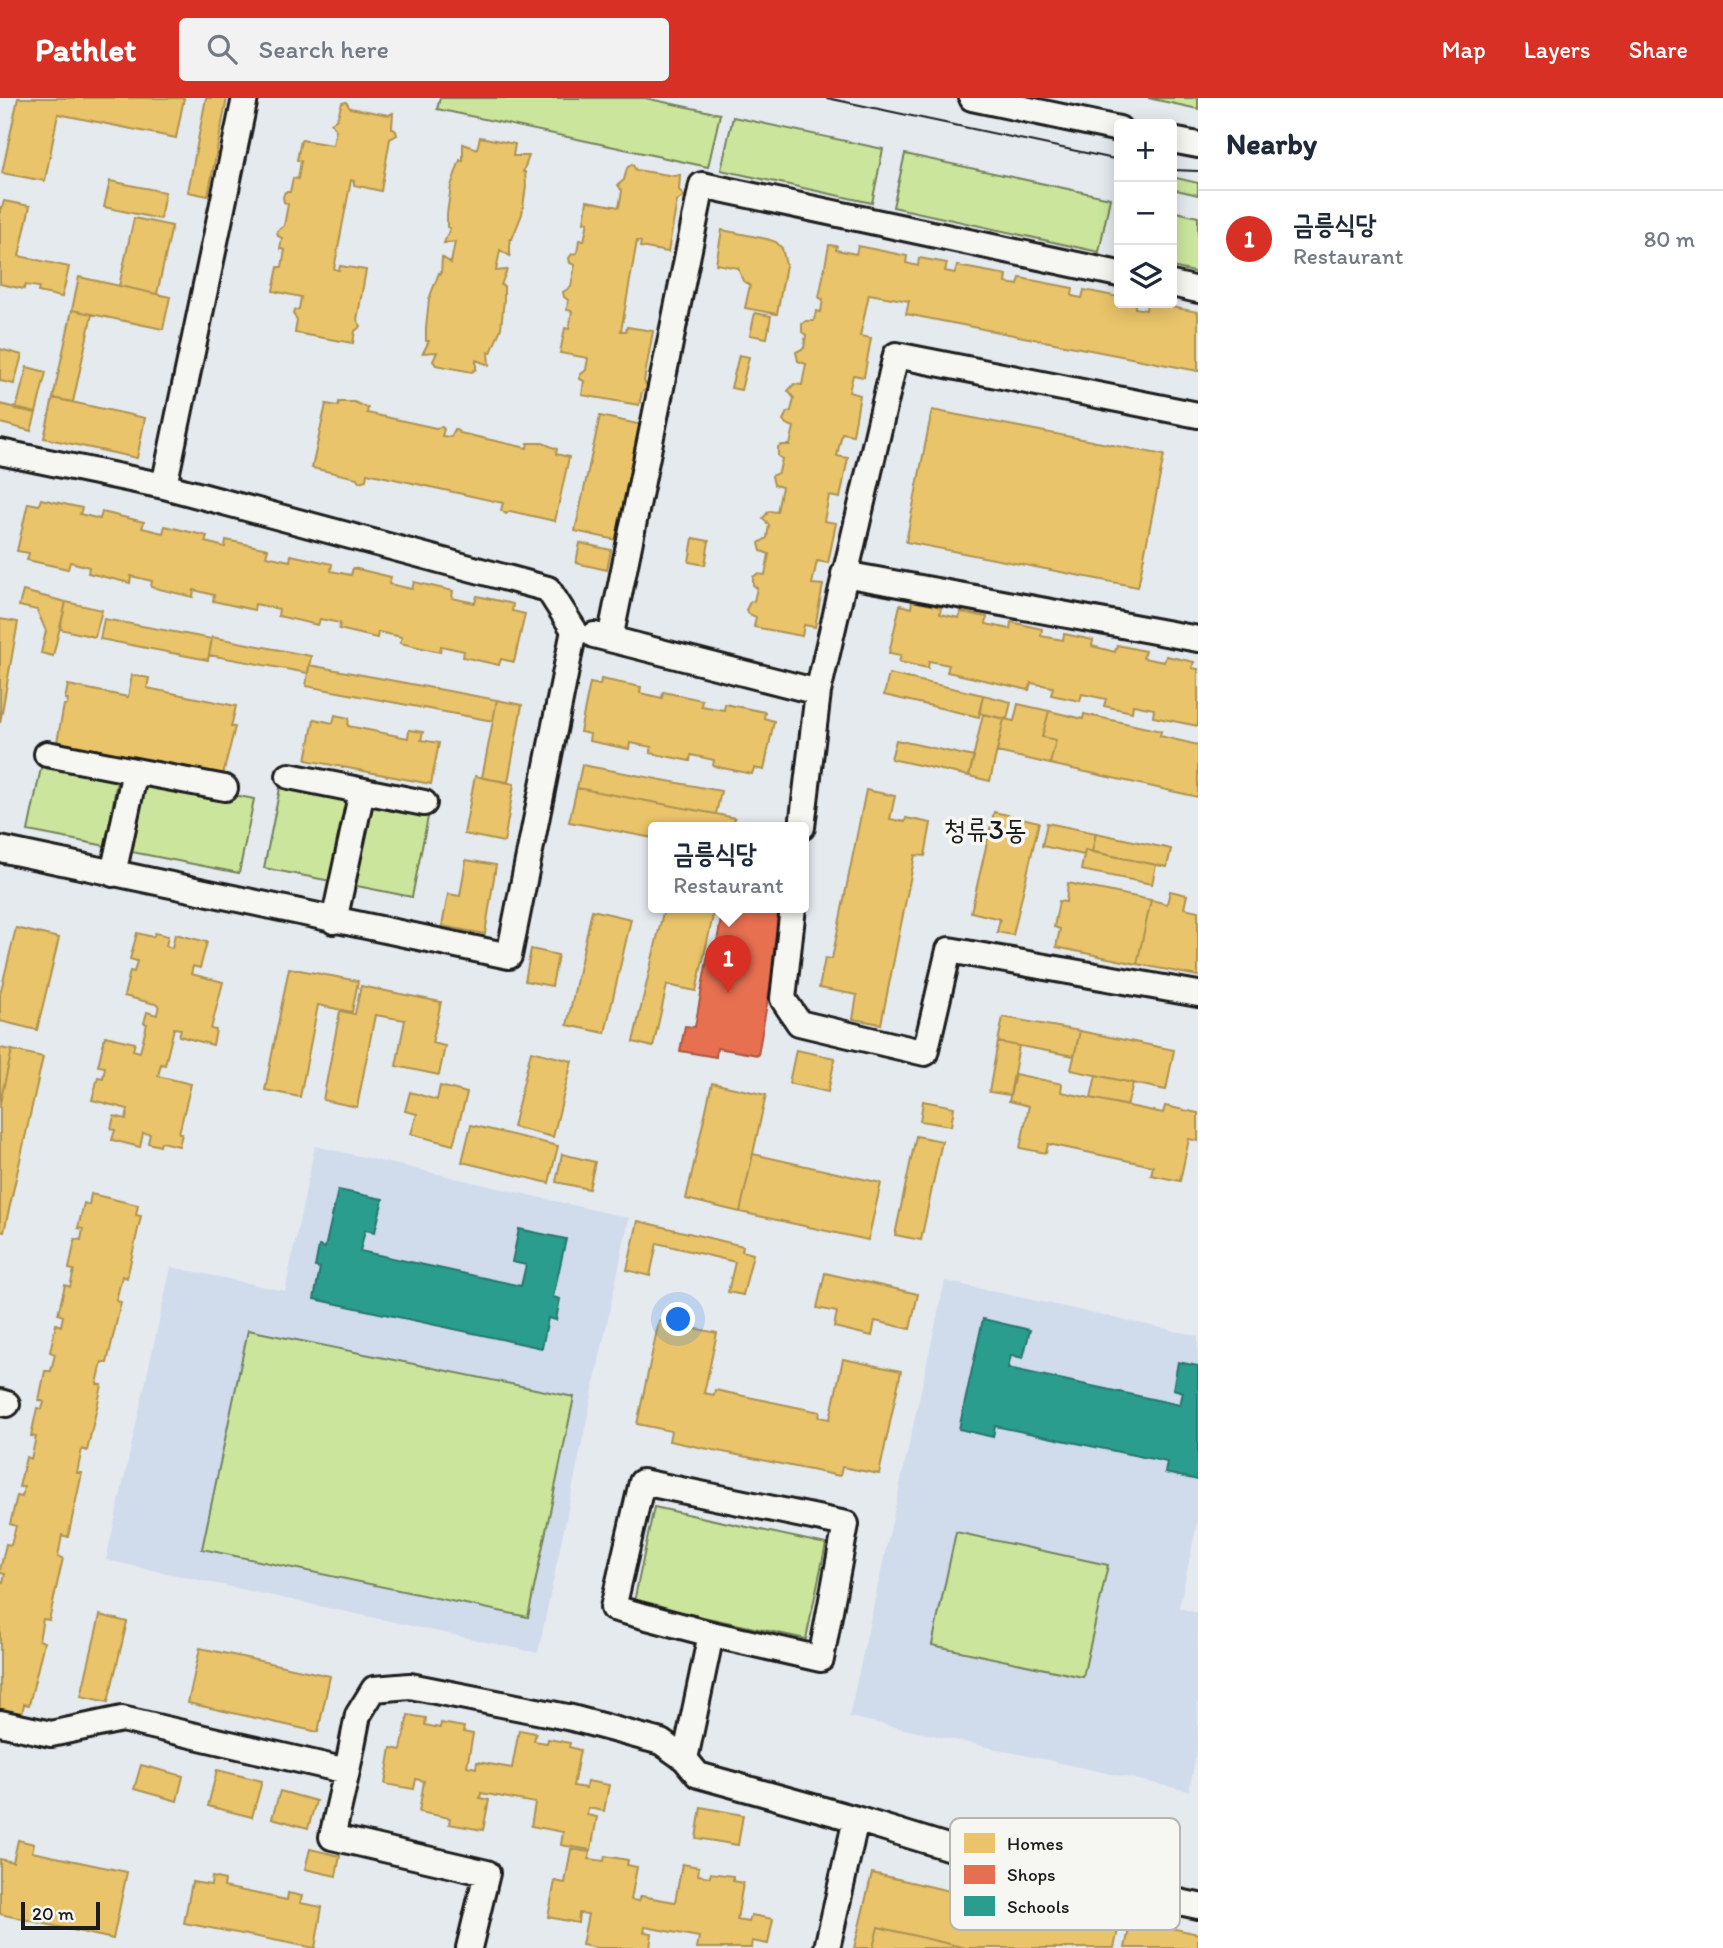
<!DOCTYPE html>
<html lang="en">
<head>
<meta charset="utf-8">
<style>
  :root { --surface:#fff; --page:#f2f2f3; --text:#1f2937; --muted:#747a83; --line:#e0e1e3; --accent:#d93025 }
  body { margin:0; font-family:Itim,"Poor Story",sans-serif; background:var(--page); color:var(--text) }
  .controls { position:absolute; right:21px; top:21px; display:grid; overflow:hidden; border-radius:7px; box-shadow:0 4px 18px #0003 }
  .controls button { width:63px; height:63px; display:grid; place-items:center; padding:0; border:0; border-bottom:2px solid var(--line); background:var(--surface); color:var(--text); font:35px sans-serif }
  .scale { position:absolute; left:21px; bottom:18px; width:79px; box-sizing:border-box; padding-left:7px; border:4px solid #1c1c1c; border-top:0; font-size:19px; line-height:24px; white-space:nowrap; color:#1c1c1c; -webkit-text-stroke:5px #f6f6f2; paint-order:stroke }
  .you { position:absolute; left:679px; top:1222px; width:24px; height:24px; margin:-18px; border:5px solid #fff; border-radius:50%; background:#1a73e8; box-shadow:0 0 0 10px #1a73e833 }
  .badge { display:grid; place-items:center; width:46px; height:46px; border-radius:50%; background:var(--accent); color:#fff; font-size:23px; font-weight:700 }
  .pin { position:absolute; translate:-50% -58px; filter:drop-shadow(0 2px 4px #0008) }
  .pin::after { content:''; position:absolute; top:37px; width:24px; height:21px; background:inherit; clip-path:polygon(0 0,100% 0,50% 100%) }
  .popup { position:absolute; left:648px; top:724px; width:161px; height:91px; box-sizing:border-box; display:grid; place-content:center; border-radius:7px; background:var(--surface); filter:drop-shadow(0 2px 5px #0005); font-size:23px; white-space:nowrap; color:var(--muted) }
  .popup b { font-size:26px; color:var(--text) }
  .popup::after { content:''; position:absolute; left:50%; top:100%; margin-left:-14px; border:14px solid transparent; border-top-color:var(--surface) }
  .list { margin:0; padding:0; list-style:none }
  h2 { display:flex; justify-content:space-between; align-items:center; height:91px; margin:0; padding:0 28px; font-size:30px }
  h2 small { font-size:23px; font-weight:400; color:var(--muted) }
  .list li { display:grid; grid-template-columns:46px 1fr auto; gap:21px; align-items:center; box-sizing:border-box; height:98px; padding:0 28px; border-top:2px solid var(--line) }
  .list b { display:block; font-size:26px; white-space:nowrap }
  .list p { margin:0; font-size:23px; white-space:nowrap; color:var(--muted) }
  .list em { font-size:23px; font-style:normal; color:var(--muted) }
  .icon { flex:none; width:38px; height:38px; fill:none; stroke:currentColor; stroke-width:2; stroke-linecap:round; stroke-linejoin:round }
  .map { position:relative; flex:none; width:1198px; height:1850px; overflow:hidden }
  header { display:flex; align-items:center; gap:42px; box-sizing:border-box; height:98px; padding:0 35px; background:var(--accent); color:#fff }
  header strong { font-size:33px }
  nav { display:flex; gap:38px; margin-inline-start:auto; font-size:24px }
  .search { width:490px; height:63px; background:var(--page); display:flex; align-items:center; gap:18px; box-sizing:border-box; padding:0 24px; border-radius:7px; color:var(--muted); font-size:26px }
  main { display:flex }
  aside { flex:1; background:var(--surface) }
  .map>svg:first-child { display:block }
</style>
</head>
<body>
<header>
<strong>Pathlet</strong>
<div class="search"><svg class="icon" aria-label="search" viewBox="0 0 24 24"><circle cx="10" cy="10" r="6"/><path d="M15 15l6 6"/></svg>Search here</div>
<nav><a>Map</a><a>Layers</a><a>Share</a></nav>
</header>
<main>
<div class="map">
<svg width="1198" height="1850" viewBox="0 0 1198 1850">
  <rect width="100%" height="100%" fill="#e5eaef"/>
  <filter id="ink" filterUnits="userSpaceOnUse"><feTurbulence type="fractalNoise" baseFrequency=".0143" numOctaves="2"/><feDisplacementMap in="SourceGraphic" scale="14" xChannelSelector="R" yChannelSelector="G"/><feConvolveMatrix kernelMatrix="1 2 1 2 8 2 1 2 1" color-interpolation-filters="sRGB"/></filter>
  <g filter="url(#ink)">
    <path fill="#d0dbec" d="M315,1048L629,1120L538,1555L106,1462L171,1169L285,1193Z
      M945,1183L1198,1238V1421L1179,1510L1198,1515V1647L1189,1693L849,1619Z"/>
    <path fill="#cbe69c" stroke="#74815c" stroke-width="2" d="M440,0H645L720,16L708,69L437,11Z
      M1148,0H1198V11Z
      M733,19L883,51L872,105L721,72Z
      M905,56L1110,100L1099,154L893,109Z
      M1172,79L1198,85V97L1172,91Z
      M1172,113L1198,119V175L1172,169Z
      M42,665L117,682L106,748L28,733Z
      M281,685L343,700L346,707L331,783L264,770Z
      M154,687L227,702L229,696L254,701L239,775L132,754L144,693L147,688Z
      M371,705L429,714L412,799L352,787Z
      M248,1232L574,1299L528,1519L202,1451Z
      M654,1409L826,1446L806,1541L634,1504Z
      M956,1434L1108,1467L1083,1579L932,1547Z"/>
    <path fill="#e9c46a" stroke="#ac9253" stroke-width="2" d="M18,0H184L176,40L58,16L45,83L2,75Z
      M206,0H227L208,98L188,94Z
      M346,4L350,10L389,17L393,15L392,30L396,33L397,37L390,41L381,93L354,87V83L351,82L334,171L339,172L340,168L366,172L357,222L361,228L355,233L353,245L295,235L297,222L293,216L295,212L299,211L301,199L273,193L278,169H282L285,152L280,151L282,140L278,138L277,133L284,128L288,106L284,104L283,99L285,94H290L293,80L298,81L301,63L297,62L301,42L333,47L336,32L331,25L337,21L342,5Z
      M480,39L515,46L513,58H529L523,74H525L526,88L522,116L512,141H510V158L500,152L496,173L507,172L501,187L504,188V201L501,230L491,255L488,254L489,267L476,262V271L472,274L436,267L433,263L437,254L423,255L429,243H426V230L429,201L439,175L441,176L442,159L451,165L455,144L444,145L450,130L447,129V116L451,88L460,62L463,63V46L477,51Z
      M632,66L636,72L675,78L680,77L679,92L684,98L677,103L668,154L640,149L641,144L637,143L621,233H626L627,229L653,233L644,283L648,290L642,294L639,307L582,297L584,283L580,281V277L586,272L588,260L560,255L565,230L569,231L572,213L567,212L568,202L564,199L563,194L571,189L575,167L570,165L569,160L572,156L577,155L579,142L584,143L588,124H584L587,103L619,109L622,93L618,87L624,82L627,70Z
      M110,83L165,94L160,121L104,109Z
      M4,103L30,108L19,158L69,169L62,199L38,194L39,189L25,187L24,191L0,186V109L2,110Z
      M134,120L172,128L157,196L119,188Z
      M722,132L767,141L776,144L782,150L786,167L777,216L745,210L750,187L743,183L738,170L716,166Z
      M829,147L837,148L836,152L856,156L858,148L907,158L906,165L918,168L919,160L947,165L945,173L955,175L957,168L1007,177L1006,185L1018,187L1020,180L1073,190L1072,198L1082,200L1084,192L1119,199V205H1135V210L1146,212L1147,205H1150L1198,214V273L906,216L909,203L869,196L860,238L871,240L864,279L853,277L849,294L860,297L853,337L842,335L837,358L848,360L840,400L829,398L824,423L836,425L828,465L817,463L812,486L823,487L815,529L804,527L802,538L754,529L756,519L749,516L746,512L750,504L754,503L757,490L753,487V479L757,476L765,477L769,456L761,453L759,445L767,440L769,427L763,420L769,413L777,414L782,389L774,387L772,378L779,374L782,361L778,358V349L782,347H790L794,329L786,326L783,322L787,314L791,313L794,300L788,293L794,286L802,287L806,266L798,263L796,254L804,250L806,237L802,234V226L806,223H814L816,213L821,214L823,201L819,200Z
      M79,179L170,199L163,231L72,212Z
      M72,212L92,216L73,304L53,300Z
      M755,215L771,218L767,240L750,237Z
      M0,251L22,257L14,286L0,283Z
      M739,257L749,259L741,292L731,290Z
      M27,269L46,274L36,315L16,311Z
      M53,300L145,320L137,360L44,340Z
      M339,304H354L368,310L367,315L436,330L442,329L444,331L442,338L451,339L455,331L460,335L527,350L528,345H543L557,351L556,356L569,359L555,423L510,413L506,416L501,412L503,405L367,375L366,382L359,384L357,380L312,370L326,306L338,308Z
      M0,306L36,315L31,333L0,325Z
      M932,312L1164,357L1138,489L906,444Z
      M600,318L647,328L621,443L575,433Z
      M41,401L82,410L80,416L100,421L102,414L144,424L142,430L163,435L165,428L207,438L205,444L225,449L226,442L268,451L266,458L290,463L291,457L332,466L331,473L351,477L353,470L391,479L389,486L412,491L414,484L453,493L452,500L475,505L477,498L513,506L512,513L525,516L514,564L501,561L499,567L463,559L464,553L441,548L440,554L400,545L402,539L378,534L377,540L339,531L340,525L320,521L318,527L278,518L279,511L255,506L254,512L213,503L214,497L194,492L193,499L151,489L152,483L131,478L130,485L88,475L89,469L70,464L68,471L27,462L29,455L17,453L28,405L39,407Z
      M693,440L709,443L705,467L689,464Z
      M580,445L611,452L607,472L576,465Z
      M23,493L66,504L53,558L41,555L46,533L37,512L19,508Z
      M912,503L941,509L940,516L959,520L961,514L987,519L986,526L1010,531L1011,524L1042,531L1041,538L1063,542L1064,536L1093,542L1092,548L1115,554L1117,547L1145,553L1143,560L1164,564L1166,558L1194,564L1192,570L1198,571V628L1153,619L1154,611L1133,607L1132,614L1104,608L1106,601L1082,596L1080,603L1051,597L1053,589L1031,585L1029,592L947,574L949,567L929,563L928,570L899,564L901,557L889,555L900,507L911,510Z
      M66,504L102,512L95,539L60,531Z
      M0,521L18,524L0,625Z
      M104,521L212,541L208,562L100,541Z
      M212,539L311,558L308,575L209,557Z
      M309,567L497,602L493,623L306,588Z
      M889,576L983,597L979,619L884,597Z
      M132,577L149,580L147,590L236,608L231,629H235L223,676L57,644L64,607H67L68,601H65L68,587L128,599Z
      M601,581L641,589L640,595L662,600L663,594L702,602L701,608L724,612L725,606L765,614L764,620L774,623L764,672L754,670L752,676L713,668L714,662L691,657L690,663L650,655L652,649L630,645L629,651L589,643L590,636L580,634L590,585L600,587Z
      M983,597L1011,604L1007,621L979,615Z
      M497,602L522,607L508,684L482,680Z
      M1018,606L1049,613L1042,639L1056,642L1050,666L997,654L1004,621L1014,623Z
      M1049,613L1083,621L1084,616L1161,633L1160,638L1198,647V699L1050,666L1056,642L1042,639Z
      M983,616L1004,621L990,683L969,678Z
      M335,617L349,620L348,628L408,640L409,632L423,634L421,642L439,645L431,686L306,662L314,621L333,625Z
      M896,642L974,659L969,678L891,661Z
      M582,667L721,693L716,716L577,690Z
      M475,678L514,686L504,744L464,736Z
      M577,690L716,716L735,720L733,729H653V740L569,724Z
      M866,692L895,698L890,721L905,724L906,720L931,725L925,758L915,757L881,926L853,921L857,897L819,890L825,860L832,861Z
      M994,714L1039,724L1013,837L997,834L1000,821L971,814Z
      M1047,725L1096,735L1092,754L1085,752L1084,757L1042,748Z
      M1096,735L1171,751L1167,769L1092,754Z
      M1085,752L1156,767L1152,786L1081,772Z
      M466,762L496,767L485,836L442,828L448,796L460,798Z
      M1068,785L1151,802L1137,866L1056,849L1060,831L1054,829L1059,803L1066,804Z
      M1170,793L1187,797L1184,810L1198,813V878L1137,866L1151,802L1167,806Z
      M661,809H715L696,893L667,887L653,949L633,944L664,810Z
      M592,812L631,821L605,935L567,927Z
      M16,830L59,840L37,932L0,923V896Z
      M137,835L153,839L155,835L168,838L166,848L172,850L175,836L207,844L200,870L193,868L191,876L223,884L211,931L216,932L213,947L179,938L181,931L174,930L165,967L161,966L158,978L191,986L179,1035L182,1036L179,1048L161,1044L160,1048L148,1045L150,1036L143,1035L140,1049L112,1042L115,1032L111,1031L114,1018L126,1021L128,1011L92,1002L98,979L103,980L105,969L98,968L105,938L135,945L133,952L140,954L147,926L144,925L147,914L157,917L159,907L124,898L130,873L134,874L137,863L130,861Z
      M531,851L558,857L552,888L525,883Z
      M289,870L358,883L352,914L318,907L300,999L265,992Z
      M361,888L441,904L432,945L445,948L439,977L396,968L405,922L375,917L357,1009L323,1002L340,913L355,916Z
      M1003,919L1080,933L1074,958L998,944Z
      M1080,933L1174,952L1166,992L1071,972Z
      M998,944L1019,948L1010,997L989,994Z
      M0,950L12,952L0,1005Z
      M12,952L43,959L4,1134L0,1133V1005Z
      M796,952L835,960L828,994L789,985Z
      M531,953L572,963L553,1039L513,1029Z
      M1015,976L1062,986L1061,994L1163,1015L1165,1008L1198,1015V1043L1189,1041L1180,1083L1151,1077L1153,1068L1048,1046L1046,1055L1020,1050L1029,1008L1009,1003Z
      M1096,977L1133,985L1127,1008L1091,1000Z
      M712,985L766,997L740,1114L686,1101Z
      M440,988L467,995L453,1047L411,1036L417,1016L405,1013L410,994L437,1002Z
      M923,1003L954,1009L951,1028L920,1023Z
      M471,1027L558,1048L549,1085L462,1064Z
      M916,1038L942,1043L921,1142L895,1137Z
      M562,1056L595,1064L589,1091L556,1084Z
      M753,1056L881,1085L868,1142L740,1114Z
      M91,1096L138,1107L136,1117L141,1118L127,1180L122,1178L116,1203L121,1204L107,1265L102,1264L97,1286L102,1287L87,1353L82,1351L77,1375H82L68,1439L62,1437L58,1459L63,1460L49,1522L43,1521L39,1542L44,1544L29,1607L24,1606L22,1616L0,1611V1483L3,1484L5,1476L0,1475V1472L6,1446L11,1447L16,1428L10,1426L17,1398L22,1399L24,1389H19L26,1359L31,1361L36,1339L31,1338L37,1310L42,1311L44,1304L39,1302L45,1273H51L55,1256L50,1254L56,1226L61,1228L63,1218L58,1216L65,1187L70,1189L74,1172L69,1171L75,1141L81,1142L83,1131L78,1130L84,1105L89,1107Z
      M638,1123L743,1148L742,1153L753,1156L743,1197L728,1194L735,1164L657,1145L650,1178L627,1172Z
      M825,1175L918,1196L910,1231L875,1223L872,1238L834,1229L837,1214L817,1210Z
      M659,1223L717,1235L704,1295L714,1297L715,1292L820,1314L819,1319L830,1321L843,1261L901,1273L879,1376L842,1369L840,1378L669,1343L671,1333L637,1326Z
      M100,1517L127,1524L108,1604L81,1598Z
      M200,1550L330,1578L318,1634L188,1605Z
      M408,1617L426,1620L425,1627L440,1630L441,1625L464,1629L463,1634L473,1636L467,1668L476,1670L477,1664L512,1670L519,1632L536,1635L534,1643L547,1645L548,1641L570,1645L569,1649L580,1652L573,1688L586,1690L587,1683L609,1687L604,1713L588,1710L587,1717L597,1719L591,1752L561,1747L563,1734L531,1728L535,1705L481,1695L480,1700L489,1702L483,1732L449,1726L450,1720L419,1714L424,1683L416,1681L414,1691L385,1686L391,1650L401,1652Z
      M141,1667L183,1678L177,1703L134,1691Z
      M217,1672L262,1683L252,1719L208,1708Z
      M280,1693L316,1703L308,1730L272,1720Z
      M701,1709L743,1717L738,1747L696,1740Z
      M18,1742L34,1746L32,1754L127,1774L113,1841L0,1816V1761L13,1764Z
      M310,1751L340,1758L336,1778L305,1771Z
      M571,1751L590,1754L589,1761L604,1763L605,1758L628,1762L627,1767L637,1769L631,1802L639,1803L641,1798L675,1804L682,1766L699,1769L698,1777L710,1779L711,1775L733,1778V1783L743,1785L737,1822L749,1824L751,1817L773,1821L768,1846L752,1843L751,1850H697L699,1839L645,1829L644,1834L652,1835L650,1850H597L582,1847L588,1816L579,1815L578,1825L548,1819L555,1783L565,1785Z
      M872,1775L1118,1832L1114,1850H966L878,1829L873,1850H854Z
      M212,1779L225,1782L224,1789L287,1802L288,1795L302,1798L300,1805L322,1809L315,1850L184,1825L192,1784L211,1787Z
      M1131,1821L1198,1836V1850H1125Z
      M878,1829L966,1850H873Z"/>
    <path fill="#e76f51" stroke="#aa5641" stroke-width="2" d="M723,809H784L758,957L717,950L716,959L680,953L685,928L695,929L708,856L715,855Z"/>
    <path fill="#2a9d8f" stroke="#26766c" stroke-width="2" d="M338,1092L383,1101L375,1134L365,1132L360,1153L521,1188L526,1167L512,1164L519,1131L566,1141L553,1199L560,1201L556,1222L548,1220L542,1250L314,1201L320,1170L315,1169L319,1148L325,1150Z
      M983,1221L1030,1232L1023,1260L1011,1257L1008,1270L1180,1307L1183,1294L1173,1291L1178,1264L1198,1268V1382L1165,1375L1167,1364L995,1328L993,1339L959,1331Z"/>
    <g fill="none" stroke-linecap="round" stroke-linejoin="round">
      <g stroke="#1c1c1c" stroke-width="30">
        <path id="minor" d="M972,0L1119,31
          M1172,42L1198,47
          M1172,186L1198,192
          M0,354L164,388L548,491L574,532L509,858L0,751
          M164,388L245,0
          M844,476L1198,541
          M594,537L818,594L802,729
          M610,541L702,87L1119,176
          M818,594L896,257L1198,317
          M47,656L135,673
          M289,678L424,705
          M113,776L135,673L225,690
          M793,809L783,901L799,925L925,955L949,852L1198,896
          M334,823L362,693
          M0,1304L7,1306
          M0,1625L51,1636L122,1621L347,1673L332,1739L487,1775L469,1850
          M685,1661L711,1536L613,1510L642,1384L846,1426L821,1561L711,1536
          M347,1673L358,1617L374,1591L410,1588L572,1620L661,1644L685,1661L698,1677L856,1721
          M827,1850L856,1721L1006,1767L1198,1808"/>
      </g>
      <use href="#minor" stroke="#f6f6f2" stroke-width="24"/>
      <path stroke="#1c1c1c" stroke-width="2" d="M827,0L1119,62
        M1172,72L1198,73"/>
    </g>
  </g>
  <g text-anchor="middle" stroke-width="7" stroke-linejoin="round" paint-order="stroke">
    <g font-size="28" fill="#1c1c1c" stroke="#f6f6f2">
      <text x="985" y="741">청류3동</text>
    </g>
  </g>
  <rect x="950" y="1720" width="230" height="112" rx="10" fill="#f6f6f2" stroke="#b5b5b2" stroke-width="2"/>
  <rect x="964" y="1735" width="31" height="20" fill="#e9c46a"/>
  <rect x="964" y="1767" width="31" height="19" fill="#e76f51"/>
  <rect x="964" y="1798" width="31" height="20" fill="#2a9d8f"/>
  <g font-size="19" fill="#1c1c1c">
    <text x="1007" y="1752">Homes</text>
    <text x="1007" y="1783">Shops</text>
    <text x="1007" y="1815">Schools</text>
  </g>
</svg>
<div class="controls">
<button>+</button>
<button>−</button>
<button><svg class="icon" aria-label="layers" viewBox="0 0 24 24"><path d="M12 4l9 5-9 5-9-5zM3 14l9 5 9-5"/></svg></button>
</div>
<div class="scale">20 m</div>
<div class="you"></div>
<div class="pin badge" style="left:728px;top:895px">1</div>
<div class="popup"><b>금릉식당</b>Restaurant</div>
</div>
<aside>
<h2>Nearby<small></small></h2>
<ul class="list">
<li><span class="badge">1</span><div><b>금릉식당</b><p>Restaurant</p></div><em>80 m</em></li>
</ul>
</aside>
</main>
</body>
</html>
